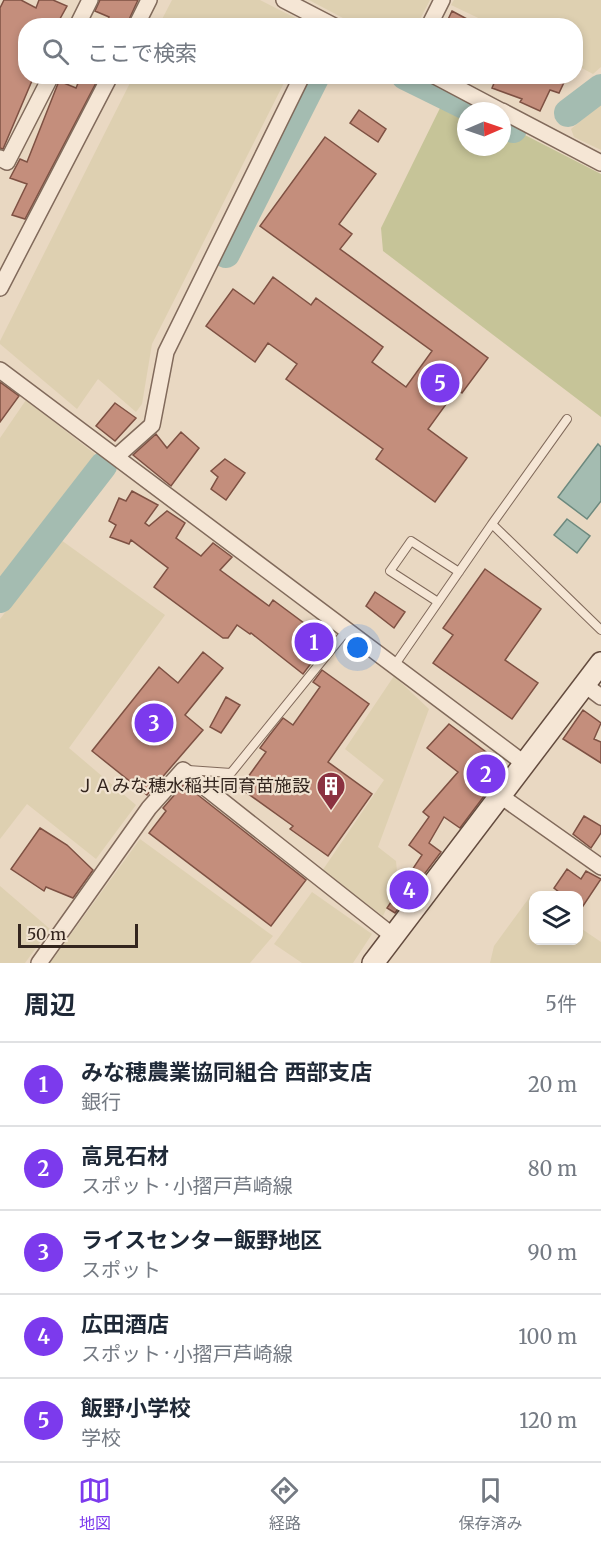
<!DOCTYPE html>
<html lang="ja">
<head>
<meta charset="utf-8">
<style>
  :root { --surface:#fff; --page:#f6f6f7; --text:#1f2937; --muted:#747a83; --line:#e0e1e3; --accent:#7c3aed }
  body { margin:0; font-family:Merriweather,"Noto Sans JP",serif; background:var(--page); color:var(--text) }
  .controls { position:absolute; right:18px; bottom:18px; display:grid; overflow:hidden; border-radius:12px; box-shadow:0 3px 9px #0003 }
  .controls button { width:54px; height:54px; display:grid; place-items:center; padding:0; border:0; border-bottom:2px solid var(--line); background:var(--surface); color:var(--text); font:30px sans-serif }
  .compass { position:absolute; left:457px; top:102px; width:54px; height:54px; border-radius:50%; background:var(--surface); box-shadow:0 3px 9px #0003; rotate:88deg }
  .scale { position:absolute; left:18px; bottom:15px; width:120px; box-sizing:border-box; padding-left:6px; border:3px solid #33251e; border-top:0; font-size:16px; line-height:21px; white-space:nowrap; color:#33251e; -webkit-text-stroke:4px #f1e3d1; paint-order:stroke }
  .you { position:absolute; left:358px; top:648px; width:21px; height:21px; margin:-15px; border:4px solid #fff; border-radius:50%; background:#1a73e8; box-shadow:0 0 0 9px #1a73e833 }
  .badge { display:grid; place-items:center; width:39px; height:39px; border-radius:50%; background:var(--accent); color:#fff; font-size:20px; font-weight:700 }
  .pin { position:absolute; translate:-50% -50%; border:3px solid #fff; box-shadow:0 2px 6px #0006 }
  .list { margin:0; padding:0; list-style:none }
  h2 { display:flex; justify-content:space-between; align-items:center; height:78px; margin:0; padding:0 24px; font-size:26px }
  h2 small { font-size:20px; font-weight:400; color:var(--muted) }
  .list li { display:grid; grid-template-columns:39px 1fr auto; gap:18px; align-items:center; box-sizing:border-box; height:84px; padding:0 24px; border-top:2px solid var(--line) }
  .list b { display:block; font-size:22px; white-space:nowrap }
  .list p { margin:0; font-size:20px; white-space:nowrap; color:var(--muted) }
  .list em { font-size:20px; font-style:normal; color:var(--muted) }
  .icon { flex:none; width:33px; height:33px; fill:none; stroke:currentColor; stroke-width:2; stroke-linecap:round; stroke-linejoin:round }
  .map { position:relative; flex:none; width:601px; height:963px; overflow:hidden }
  .search { position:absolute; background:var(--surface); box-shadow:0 3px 9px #0003; left:18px; right:18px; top:18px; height:66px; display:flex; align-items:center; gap:15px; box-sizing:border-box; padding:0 21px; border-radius:24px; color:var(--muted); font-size:22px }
  .sheet { height:498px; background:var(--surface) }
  nav { display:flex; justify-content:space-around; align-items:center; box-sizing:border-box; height:84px; border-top:2px solid var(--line); background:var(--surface); font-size:16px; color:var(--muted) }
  nav a { display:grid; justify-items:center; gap:3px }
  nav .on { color:var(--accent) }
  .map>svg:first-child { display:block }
</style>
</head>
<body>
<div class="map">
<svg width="601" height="963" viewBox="0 0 601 963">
  <rect width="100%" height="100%" fill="#e9d8c2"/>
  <path fill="#ded0b1" d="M172,0H260L309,25H159Z
    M309,0H430L417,25L358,26Z
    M454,0H601V67L593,74L576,65V26L493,25L451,5Z
    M133,77H287L152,344L142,404L136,412L98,379L77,409L0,344V341Z
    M601,104V150L574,137L571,129Z
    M26,400L95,454L0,577V438Z
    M61,540L165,615L69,748L136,805L96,859L27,804L0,839V619Z
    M394,676L429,709L378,847L396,861L398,883L383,916L322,871L384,780L345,749Z
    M140,839L273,936L250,963H50Z
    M0,886L50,929L25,963H0Z
    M312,892L372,934L353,963H302L274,944Z
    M532,894L534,940H578L579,927L601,942V963H490L494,946Z"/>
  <path fill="#c6c498" d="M442,104L466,118V147H502V139L508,142L523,134L601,174V417L383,251L381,228Z"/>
  <path fill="#a4bcb1" stroke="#6c897e" stroke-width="1.5" d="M598,444L601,447V501L587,519L558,497Z
    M567,519L590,536L577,553L554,535Z"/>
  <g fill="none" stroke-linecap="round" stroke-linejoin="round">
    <path stroke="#a4bcb1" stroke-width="28" d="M405,76L476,111
      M568,113L601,88
      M502,123L513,129
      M226,254L316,76
      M0,599L103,466"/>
  </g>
  <path fill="#c48e7c" stroke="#7e5143" stroke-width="1.5" d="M4,0H21L36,8L39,0H53L67,6L56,26H26V76H34L3,149L0,148V8Z
    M100,0H138L126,26H105L109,17L95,11Z
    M452,11L480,26H445Z
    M81,76L98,79L25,219L12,215L27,184L10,178L20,159L27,162L59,81L76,88Z
    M497,76H567L559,93L550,90L540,111L520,102L522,99L492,88Z
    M359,110L386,129L378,142L350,123Z
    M325,137L376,174L339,224L352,234L340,249L488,358L462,393L457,389L428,429L467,458L435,502L376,459L383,449L286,379L297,364L268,343L255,362L206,326L233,289L254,304L273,277L311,305L316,298L383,347L372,362L406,387L432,351L260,226Z
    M0,382L19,396L0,422Z
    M115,403L136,418L115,441L96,426Z
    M181,432L199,448L171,486L133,455L156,434L167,448Z
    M225,459L245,473L226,500L211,489L218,477L211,471Z
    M132,491L158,505L145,523L149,526L167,511L185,523L176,538L201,556L213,543L232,557L220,570L269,606L273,600L328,641L303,674L251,633L250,634L237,625L228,638H223L154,587L168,568L131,540L129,544L110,537L116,525L109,521L119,498L126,501Z
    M485,569L541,609L505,660L538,683L512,719L433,663L453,635L443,628Z
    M375,592L405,612L394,628L366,606Z
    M203,652L223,668L185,715L203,730L147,795L92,751L159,667L178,683Z
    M322,670L369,704L328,762L372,794L328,856L290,829L293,826L240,788L266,752L260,748L269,736L283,718L293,725L320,687L313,682Z
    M226,697L240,705L221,733L210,727Z
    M583,710L601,723L594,739L601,742V763L563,739Z
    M449,724L506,767L460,828L444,817L429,843L441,852L395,913L387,908L422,855L409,845L429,817L423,812L458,772L427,748Z
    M184,784L306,880L271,926L149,833L166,811L163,808Z
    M584,816L601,826V833L591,848L573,834Z
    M40,828L67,845L93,870L73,898L46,887L44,891L11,869Z
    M567,869L581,879L586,871L601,879L579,912V896H564L554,888Z"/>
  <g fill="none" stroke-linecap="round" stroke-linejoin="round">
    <g stroke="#816a5b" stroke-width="10">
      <path id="lane" d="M567,419L492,524L601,630
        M438,602L390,571L411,541L459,572
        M394,666L492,524
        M188,770L231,773L347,630"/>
    </g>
    <g stroke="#816a5b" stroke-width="18">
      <path id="street" d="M284,0L334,26
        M77,26L90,0
        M136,26L149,0
        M429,26L442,0
        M435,76L501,111
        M502,111L601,163
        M0,158L7,162L51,76
        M0,288L110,76
        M0,370L525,764
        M116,457L152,425L166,352L302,76
        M585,685L601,697
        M502,797L601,867
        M39,963L149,808L183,770L393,936"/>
    </g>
    <g stroke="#634b3e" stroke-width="24">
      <path id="secondary" d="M373,963L601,663"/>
    </g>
    <use href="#lane" stroke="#f5e6d5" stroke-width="8"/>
    <use href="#street" stroke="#f5e6d5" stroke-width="15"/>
    <use href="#secondary" stroke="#f5e6d5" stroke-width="21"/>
  </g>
  <defs>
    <g id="building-pin" transform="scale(1.5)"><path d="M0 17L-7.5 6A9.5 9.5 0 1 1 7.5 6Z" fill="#8b3140" stroke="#f1e3d1"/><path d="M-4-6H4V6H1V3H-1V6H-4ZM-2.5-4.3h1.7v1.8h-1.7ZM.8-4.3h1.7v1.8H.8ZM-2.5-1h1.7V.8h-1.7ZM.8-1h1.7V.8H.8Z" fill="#fff"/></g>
  </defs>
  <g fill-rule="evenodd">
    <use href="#building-pin" x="331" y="786"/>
  </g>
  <g text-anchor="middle" stroke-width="4.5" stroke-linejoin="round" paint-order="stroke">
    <g font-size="18" fill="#33251e" stroke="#f1e3d1" text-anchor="end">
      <text x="310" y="792">ＪＡみな穂水稲共同育苗施設</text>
    </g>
  </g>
</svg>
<div class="controls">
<button><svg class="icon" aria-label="layers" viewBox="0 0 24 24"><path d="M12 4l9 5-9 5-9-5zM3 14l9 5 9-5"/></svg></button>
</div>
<svg class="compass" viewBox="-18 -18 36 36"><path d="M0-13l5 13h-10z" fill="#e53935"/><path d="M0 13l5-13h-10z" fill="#747a83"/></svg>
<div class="scale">50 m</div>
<div class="you"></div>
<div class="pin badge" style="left:314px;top:642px">1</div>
<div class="pin badge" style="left:486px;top:774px">2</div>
<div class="pin badge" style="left:154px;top:723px">3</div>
<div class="pin badge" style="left:409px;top:890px">4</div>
<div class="pin badge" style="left:440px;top:383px">5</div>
<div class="search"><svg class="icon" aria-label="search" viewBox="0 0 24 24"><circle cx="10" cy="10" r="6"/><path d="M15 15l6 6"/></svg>ここで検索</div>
</div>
<section class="sheet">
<h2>周辺<small>5件</small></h2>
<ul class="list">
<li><span class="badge">1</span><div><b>みな穂農業協同組合 西部支店</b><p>銀行</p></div><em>20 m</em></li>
<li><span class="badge">2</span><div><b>高見石材</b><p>スポット · 小摺戸芦崎線</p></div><em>80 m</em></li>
<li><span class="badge">3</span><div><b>ライスセンター飯野地区</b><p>スポット</p></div><em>90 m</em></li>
<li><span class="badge">4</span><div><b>広田酒店</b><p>スポット · 小摺戸芦崎線</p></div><em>100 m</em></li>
<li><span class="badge">5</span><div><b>飯野小学校</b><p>学校</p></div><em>120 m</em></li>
</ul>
</section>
<nav>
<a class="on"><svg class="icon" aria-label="map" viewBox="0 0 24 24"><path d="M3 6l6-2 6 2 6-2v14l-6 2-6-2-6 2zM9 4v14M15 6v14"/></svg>地図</a>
<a><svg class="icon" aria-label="directions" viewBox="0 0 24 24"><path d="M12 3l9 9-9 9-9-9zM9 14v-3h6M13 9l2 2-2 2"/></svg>経路</a>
<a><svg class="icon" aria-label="saved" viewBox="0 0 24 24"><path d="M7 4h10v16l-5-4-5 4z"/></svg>保存済み</a>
</nav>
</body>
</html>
